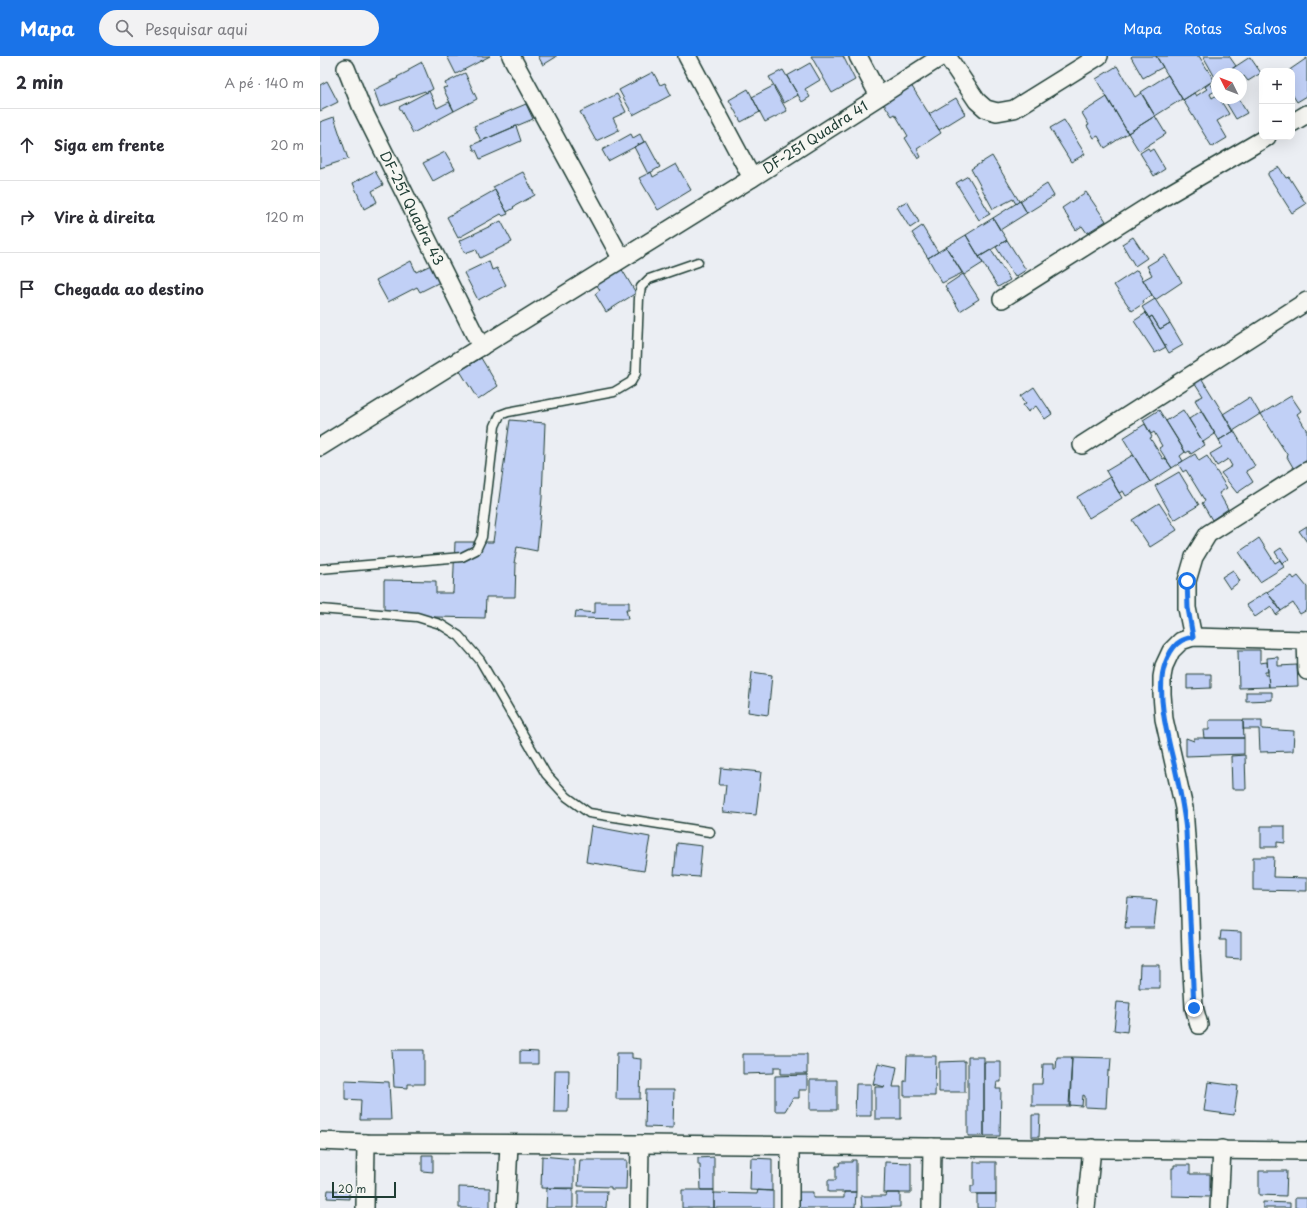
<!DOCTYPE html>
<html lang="pt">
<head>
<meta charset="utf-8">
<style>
  :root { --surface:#fff; --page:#f2f2f3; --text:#2b2b33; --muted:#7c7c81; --line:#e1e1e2; --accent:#1a73e8 }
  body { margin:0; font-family:"Playpen Sans",sans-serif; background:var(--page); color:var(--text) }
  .controls { position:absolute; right:12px; top:12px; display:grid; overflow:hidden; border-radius:8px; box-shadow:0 4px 16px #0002 }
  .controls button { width:36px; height:36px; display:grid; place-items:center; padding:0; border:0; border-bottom:1px solid var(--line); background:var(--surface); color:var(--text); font:20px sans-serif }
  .compass { position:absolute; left:891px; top:12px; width:36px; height:36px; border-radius:50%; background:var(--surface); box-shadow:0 4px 16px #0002; rotate:312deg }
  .scale { position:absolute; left:12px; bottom:10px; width:64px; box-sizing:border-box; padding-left:4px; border:2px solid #1f3d34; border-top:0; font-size:11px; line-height:14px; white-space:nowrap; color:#1f3d34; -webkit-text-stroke:3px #f6f6f2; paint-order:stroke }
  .stop { position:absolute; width:12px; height:12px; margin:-9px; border:3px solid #1a73e8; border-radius:50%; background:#fff }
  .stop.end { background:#1a73e8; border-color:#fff; box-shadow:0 1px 4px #0008 }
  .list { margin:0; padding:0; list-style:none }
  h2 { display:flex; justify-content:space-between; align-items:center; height:52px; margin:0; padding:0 16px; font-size:17px }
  h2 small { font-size:13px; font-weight:400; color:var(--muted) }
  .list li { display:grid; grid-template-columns:26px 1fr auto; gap:12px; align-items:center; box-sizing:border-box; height:72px; padding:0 16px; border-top:1px solid var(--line) }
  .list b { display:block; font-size:15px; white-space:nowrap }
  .list em { font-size:13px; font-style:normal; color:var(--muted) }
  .icon { flex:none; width:22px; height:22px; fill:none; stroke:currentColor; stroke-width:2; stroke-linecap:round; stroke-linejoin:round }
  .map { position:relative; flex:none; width:987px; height:1152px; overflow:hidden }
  header { display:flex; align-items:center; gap:24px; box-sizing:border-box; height:56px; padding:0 20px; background:var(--accent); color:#fff }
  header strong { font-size:19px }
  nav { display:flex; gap:22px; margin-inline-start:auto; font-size:14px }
  .search { width:280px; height:36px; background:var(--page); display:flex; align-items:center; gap:10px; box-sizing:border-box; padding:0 14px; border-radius:22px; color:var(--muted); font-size:15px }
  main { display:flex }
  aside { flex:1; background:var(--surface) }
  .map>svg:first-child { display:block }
</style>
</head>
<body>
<header>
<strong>Mapa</strong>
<div class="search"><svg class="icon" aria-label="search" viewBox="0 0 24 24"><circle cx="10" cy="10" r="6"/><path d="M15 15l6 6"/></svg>Pesquisar aqui</div>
<nav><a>Mapa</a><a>Rotas</a><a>Salvos</a></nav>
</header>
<main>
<aside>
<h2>2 min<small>A pé · 140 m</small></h2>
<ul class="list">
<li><svg class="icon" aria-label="ahead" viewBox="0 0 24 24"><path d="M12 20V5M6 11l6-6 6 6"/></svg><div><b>Siga em frente</b></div><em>20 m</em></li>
<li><svg class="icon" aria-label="right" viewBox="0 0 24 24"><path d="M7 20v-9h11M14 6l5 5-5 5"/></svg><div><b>Vire à direita</b></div><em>120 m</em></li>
<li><svg class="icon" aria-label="arrive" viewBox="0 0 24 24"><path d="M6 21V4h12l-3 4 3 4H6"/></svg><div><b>Chegada ao destino</b></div></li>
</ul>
</aside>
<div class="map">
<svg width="987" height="1152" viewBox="0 0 987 1152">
  <rect width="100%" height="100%" fill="#ebeef3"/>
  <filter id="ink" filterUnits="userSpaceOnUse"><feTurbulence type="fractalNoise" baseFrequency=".025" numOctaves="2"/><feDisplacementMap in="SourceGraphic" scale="8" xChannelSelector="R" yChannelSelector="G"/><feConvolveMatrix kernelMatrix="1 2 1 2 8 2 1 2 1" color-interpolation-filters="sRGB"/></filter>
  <g filter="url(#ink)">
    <path fill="#c1d0f6" stroke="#1f3d34" d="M127,0H170L136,18Z
      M218,0H236V1L223,9Z
      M491,0H523L535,24L512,37Z
      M812,0H836L843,11L823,22L811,1Z
      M836,0H879L894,24L863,44Z
      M883,0H909L916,10L904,18H897L896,23Z
      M930,1L941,17L928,25L924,20L921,22V18H904Z
      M987,2V40L977,46L972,38V15H968Z
      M102,6L113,33L106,37L105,35L60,51L54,34L78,22L77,21L89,15V13Z
      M490,7L500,24L485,33L490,41L482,46L467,20Z
      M797,10L815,41L821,37L835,60L808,77L776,23Z
      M463,14L478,39L464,47L449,21Z
      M333,16L340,29L345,27L351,39L313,59L299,34Z
      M145,17L157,43L134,55L123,32L127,31L125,27Z
      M848,19L862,43L835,60L821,36Z
      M7,25L18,46L0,55V29Z
      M890,27L895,35L890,38L892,42L897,39V42H899L909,58L897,65L907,82L892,91L863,44L874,37L876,40L887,33L885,31Z
      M591,29L621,77L597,93L601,101L598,103L585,82L588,80L575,58L572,60L564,48Z
      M453,30L467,55L445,66L432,41Z
      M428,33L440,56L421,66L409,44Z
      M109,35L117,52L129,46L134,55L93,77L79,51Z
      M297,38L306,56L293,62L299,74L276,85L260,56Z
      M787,41L808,77L785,92L778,80L774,82L767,70L769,69L762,57Z
      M636,42L645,58L619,74L609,58Z
      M905,42H918L927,57L916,63L904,43Z
      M206,48L213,63L161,85L154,70Z
      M835,60L846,78L819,95L808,77Z
      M14,61L28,103L0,112V66Z
      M744,64L765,98L751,106L730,72Z
      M196,70L201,85L160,103L156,94H154L152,89Z
      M311,78L313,82L320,78L324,86L288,105L282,94Z
      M326,85L340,111L328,118L314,91Z
      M828,92L830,95L833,93L845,113L834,120L820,97Z
      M125,96L135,113L113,125L103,107Z
      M672,100L699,145L696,148L693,143L673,153L651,113Z
      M356,108L371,134L338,154L319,122L331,116L333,121Z
      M959,111L966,122L969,121L986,148L972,157L948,119V117Z
      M55,115L63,129L52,135L57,146L44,153L33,127Z
      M203,116L215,139L193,151L194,152L187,156L173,131Z
      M648,120L670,158L659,164L636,127Z
      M727,128L734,140L707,157L700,145Z
      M175,134L188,158L183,160L181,158L138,182L127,161Z
      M766,136L786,165L767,177L762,170L756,174L742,152Z
      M587,145L599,166L590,172L577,151Z
      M700,145L707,157L680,174L673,162Z
      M673,162L687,184L659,201L646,179Z
      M181,165L192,186L160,202L156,193L145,197L139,185Z
      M602,170L618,196L608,202L592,177Z
      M646,179L663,207L644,219L626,191Z
      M813,181L827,202L815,210L802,188Z
      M687,184L706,214L695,221L676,191Z
      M626,191L642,217L622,227L608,202Z
      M671,194L690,224L678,231L659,201Z
      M845,199L862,226L835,244L823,224L832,219L827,210Z
      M91,205L96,216L111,209L120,226L100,236L97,231L68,246L56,224Z
      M169,205L172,214L177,212L186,229L158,244L144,217Z
      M301,212L316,237L286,256L275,238L280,234L276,228Z
      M817,214L832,239L823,245L824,247L812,255L794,229Z
      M643,218L659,243L640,255L625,230Z
      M835,243L850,267L840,273L832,260L829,262L822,251Z
      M826,257L846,291L835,297L814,265Z
      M832,260L840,273L850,267L863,289L849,297L829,262Z
      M161,302L178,330L158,344L140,315Z
      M880,320L914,375L899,384L875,344L883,340L873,324Z
      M714,331L732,358L725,363L716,350L708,356L703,349L706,347L701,340Z
      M971,340L981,355L977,358L987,375V404L974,413L967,401L968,400L941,358Z
      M930,341L940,358L913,375L903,358Z
      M839,354L865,396L860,400L863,405L852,412L839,392L842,390L834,376L831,378L823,364Z
      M863,354L885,389L871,398L869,395L866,397L846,365Z
      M881,355L895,378L883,386L869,363Z
      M190,364L225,367L222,442L217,495L197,491L194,507H196L195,541H166L165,562L64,560V524L116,525V537H133L135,486H173Z
      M825,368L832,381L830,382L843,403L845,402L852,412L830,426L803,382Z
      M914,375L935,410L926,415L933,426L917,437L901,417L912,410L908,403L897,410L890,398L902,391L899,384Z
      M875,398L879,405L887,400L907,432L899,437L908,453L892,464L882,447L885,445L866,414L863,416L858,408Z
      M813,399L830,426L806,440L803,435L799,437L786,415Z
      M859,416L879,449L854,464L835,430Z
      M790,421L802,442L769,462L757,441Z
      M839,447L857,474L830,491L812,464Z
      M987,470V486L979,475Z
      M939,482L955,507L960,504L964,511L940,526L919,496Z
      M961,492L969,503L962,507L955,496Z
      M913,514L920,525L910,533L902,521Z
      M972,520L974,523L978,520L987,531V554L980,558L973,547L961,555L955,545L953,544L947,536Z
      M947,536L961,555L956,559L951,550L935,561L926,549Z
      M275,546H309V553H306L308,563L255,562L256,555L275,557Z
      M918,594H940V607L947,606L948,616H945V619H948L949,631L919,632Z
      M958,601V610L977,609L978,630L949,631L947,602Z
      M432,616L452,619L448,659L428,656Z
      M867,618H891V632L867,633Z
      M926,636H952V644L926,645Z
      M891,664H923L924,682H884L883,674H889V665Z
      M923,664H942V673L974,675L973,695L940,696L939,673H923Z
      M866,682L874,685V682H924V698L866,700Z
      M925,699L926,733H912L911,700Z
      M401,712L441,716L436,759L403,756L406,729H399Z
      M271,770L330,781L324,815L266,806Z
      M941,770H965V787L957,786V791H941Z
      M357,787L382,790L379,821L354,819Z
      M933,801H954L953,821L987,822V835L933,834Z
      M808,842L837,844L834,872H805Z
      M901,875L921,876V903L906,902V884H900Z
      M820,909H840V932H819Z
      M797,946L810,947L807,976L794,974Z
      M72,994H104V1028H88V1032L74,1031Z
      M200,995L218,996V1008H200Z
      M297,997H312V1002L321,1003L320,1043H296Z
      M423,998H487V1018H461V1011H454V1017L423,1018Z
      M587,1000H616L615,1040H584V1025H586Z
      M648,1001H664V1080H648Z
      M737,1001H752L750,1050H712V1028H722L723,1008H734V1013H736Z
      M752,1001L791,1002L790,1015H788L786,1052L765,1051V1040L763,1039L762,1050L749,1049Z
      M645,1005V1036H619V1006Z
      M664,1006H681V1026H677L676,1033H681L680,1080H664Z
      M558,1007L577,1011L573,1031H581V1063H555V1031H565L553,1028Z
      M235,1014H249L248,1056H234Z
      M487,1019V1034H479V1042H473L465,1055H455V1020Z
      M25,1024L69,1026L71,1064H40L41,1044L25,1043Z
      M490,1024H517V1054H490Z
      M888,1026L918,1030L914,1059L884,1055Z
      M536,1028H551V1060H535Z
      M326,1034H354L353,1072L325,1071Z
      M712,1059H720L719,1081H712Z
      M102,1099H113V1116L102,1115Z
      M222,1100L254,1103V1133L221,1132Z
      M394,1101V1134H381L380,1109H378V1102Z
      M431,1102L452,1103V1135L430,1134Z
      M260,1104H307L306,1133H291V1131L258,1130Z
      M532,1104H536V1136H508V1124H516V1110H519L520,1106H532Z
      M565,1106L591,1107V1137H564Z
      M654,1106H676V1138H651V1130H654Z
      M854,1109H870V1118H890V1141L852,1140V1112H854Z
      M939,1115H967L966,1140L939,1139Z
      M139,1131L170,1132V1152H139Z
      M227,1132H253V1152H226Z
      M8,1134L29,1135V1143L7,1142Z
      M362,1134H394V1152H362Z
      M438,1134L453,1135V1152H394V1137L437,1138Z
      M258,1135H287L286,1152H258Z
      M476,1136H493V1142H524V1136H536L535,1152H476Z
      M567,1137H580V1151L542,1152L541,1140H566Z
      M657,1138H676V1152H657Z
      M975,1142H987V1152H975Z
      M943,1146L970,1147V1152H943Z"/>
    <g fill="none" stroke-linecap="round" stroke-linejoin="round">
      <g stroke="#1f3d34" stroke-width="11">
        <path id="service" d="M0,513L142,501L156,494L162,481L175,370L180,359L188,356L294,336L311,326L316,317L319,242L321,231L329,223L378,206
          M0,553L97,561L120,568L139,580L160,604L226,718L247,741L269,757L390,776"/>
      </g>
      <g stroke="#1f3d34" stroke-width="20">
        <g id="minor">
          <path d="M191,0L301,202"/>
          <path d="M367,0L432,122"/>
          <path d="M538,0L559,40"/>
          <path d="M627,0L657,45L666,53L677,56L694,53L779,0"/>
          <path id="s1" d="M26,12L41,50L161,291"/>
          <path d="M972,67L987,58"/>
          <path d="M682,243L837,145L947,81"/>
          <path d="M762,389L987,245"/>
          <path id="s2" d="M0,391L432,122L622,0"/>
          <path d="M873,581L867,552V525L874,501L888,478L987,415"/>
          <path d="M986,584L987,615"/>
          <path d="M879,969L874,951L871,899L869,823L864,752L844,663L842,638V621L844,610L851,595L861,585L873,581L987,584"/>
          <path d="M0,1085L46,1087L320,1088L987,1095"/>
          <path d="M45,1152L46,1087"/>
          <path d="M186,1152L189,1088"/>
          <path d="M319,1152L320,1088"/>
          <path d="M470,1152V1090"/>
          <path d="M611,1152L612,1091"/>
          <path d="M766,1152L772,1092"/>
          <path d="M899,1152L902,1093"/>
        </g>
      </g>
      <use href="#service" stroke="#f6f6f2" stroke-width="8"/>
      <use href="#minor" stroke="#f6f6f2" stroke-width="17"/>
    </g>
  </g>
  <g fill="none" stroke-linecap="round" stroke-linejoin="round" filter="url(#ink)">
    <path stroke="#1a73e8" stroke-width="5" d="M867,525L868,552L873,581C869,582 864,583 861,585C850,591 843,610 842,622C840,645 845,669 850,691C857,719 863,746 866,775L874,952"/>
  </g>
  <g text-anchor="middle" stroke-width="3" stroke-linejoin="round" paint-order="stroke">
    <g font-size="14" fill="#1f3d34" stroke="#f6f6f2">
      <text dy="5" stroke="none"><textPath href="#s2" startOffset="584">DF-251 Quadra 41</textPath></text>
      <text dy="5" stroke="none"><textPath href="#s1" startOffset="155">DF-251 Quadra 43</textPath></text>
    </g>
  </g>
</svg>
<div class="controls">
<button>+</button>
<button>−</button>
</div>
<svg class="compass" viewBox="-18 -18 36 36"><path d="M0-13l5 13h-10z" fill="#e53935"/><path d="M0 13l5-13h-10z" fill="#7c7c81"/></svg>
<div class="scale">20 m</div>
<div class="stop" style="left:867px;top:525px"></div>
<div class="stop end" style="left:874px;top:952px"></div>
</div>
</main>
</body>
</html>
